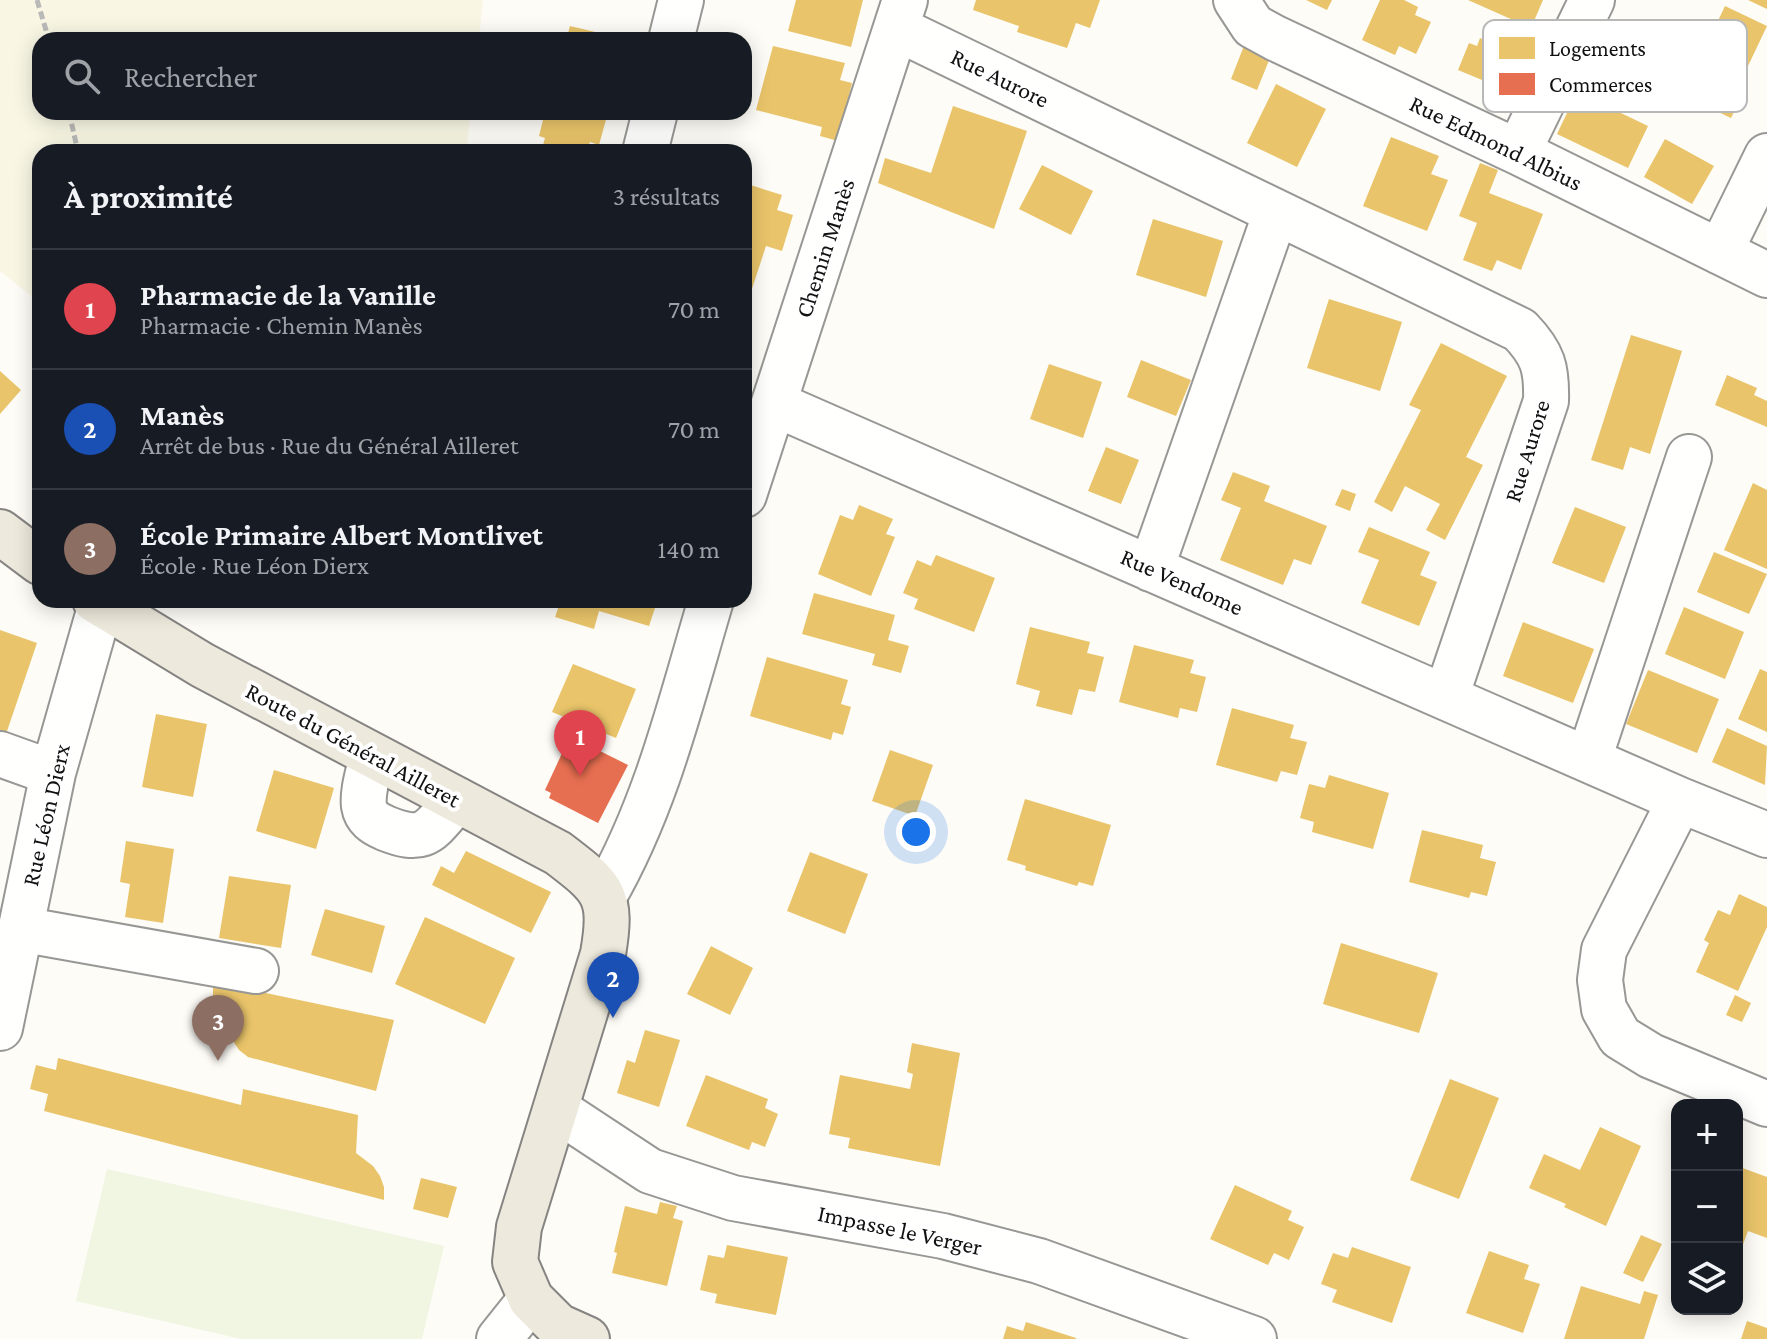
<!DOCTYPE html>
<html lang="fr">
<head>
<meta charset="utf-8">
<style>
  :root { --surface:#171b24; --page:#242831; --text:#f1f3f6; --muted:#9ea1a6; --line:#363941; --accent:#b2b2b3 }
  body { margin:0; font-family:"Crimson Pro",serif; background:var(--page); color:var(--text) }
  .controls { position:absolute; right:24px; bottom:24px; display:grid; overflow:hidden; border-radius:16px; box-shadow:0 4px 20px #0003 }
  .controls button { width:72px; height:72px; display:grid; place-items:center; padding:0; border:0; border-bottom:2px solid var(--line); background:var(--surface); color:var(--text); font:40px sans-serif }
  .you { position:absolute; left:916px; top:832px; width:28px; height:28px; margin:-20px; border:6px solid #fff; border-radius:50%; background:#1a73e8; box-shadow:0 0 0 12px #1a73e833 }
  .badge { display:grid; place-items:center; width:52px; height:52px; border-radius:50%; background:var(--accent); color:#fff; font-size:26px; font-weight:700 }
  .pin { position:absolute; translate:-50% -66px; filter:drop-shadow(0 2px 4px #0008) }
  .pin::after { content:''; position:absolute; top:42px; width:28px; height:24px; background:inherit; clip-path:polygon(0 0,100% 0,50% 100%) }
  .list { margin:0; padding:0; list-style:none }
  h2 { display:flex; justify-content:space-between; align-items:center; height:104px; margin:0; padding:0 32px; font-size:34px }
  h2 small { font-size:26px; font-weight:400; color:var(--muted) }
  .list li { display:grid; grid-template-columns:52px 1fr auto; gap:24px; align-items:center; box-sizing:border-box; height:120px; padding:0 32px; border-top:2px solid var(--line) }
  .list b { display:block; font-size:30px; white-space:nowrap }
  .list p { margin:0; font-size:26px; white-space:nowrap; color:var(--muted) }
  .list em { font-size:26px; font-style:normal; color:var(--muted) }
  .icon { flex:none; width:44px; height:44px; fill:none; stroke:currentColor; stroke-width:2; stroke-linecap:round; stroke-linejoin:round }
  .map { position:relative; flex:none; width:1767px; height:1339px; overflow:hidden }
  .search { position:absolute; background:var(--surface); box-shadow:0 4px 20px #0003; left:32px; top:32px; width:720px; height:88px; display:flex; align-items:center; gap:20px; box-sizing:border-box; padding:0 28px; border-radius:24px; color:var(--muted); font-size:30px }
  .panel { position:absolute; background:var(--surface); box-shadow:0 4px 20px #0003; left:32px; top:144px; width:720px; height:464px; border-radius:24px }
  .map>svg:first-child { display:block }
</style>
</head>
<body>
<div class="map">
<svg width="1767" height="1339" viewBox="0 0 1767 1339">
  <rect width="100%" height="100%" fill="#fdfcf7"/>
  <path fill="#f9f7e4" d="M0,0H483L479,40H40V112H471L466,152H40V303L0,271Z"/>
  <path fill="#f0f6e1" d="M107,1169L444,1246L422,1339H241L76,1301Z"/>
  <path fill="#e9c46a" d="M796,0H863L851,47L788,31Z
    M976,0H1100L1090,28L1076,23L1067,48L1017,32L1019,26L973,10Z
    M1306,0H1332L1327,10Z
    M1380,0H1404L1418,7L1415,15L1431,22L1416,54L1399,46L1395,55L1362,40Z
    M1468,0H1543L1531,28Z
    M1748,0H1767V9Z
    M1725,6L1767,26L1748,66L1706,46Z
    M570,26L625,39V40H566Z
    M1247,38L1274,48L1257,90L1231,79Z
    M1480,38L1516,54L1513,61L1522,65L1511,92L1458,70L1469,43L1477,46Z
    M773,46L845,63L840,80L852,83L838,141L820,136L822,127L756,110Z
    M1700,58L1731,73L1725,85L1743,94L1731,118L1682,95Z
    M1276,84L1326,109L1297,167L1247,143Z
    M1577,92L1648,126L1628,168L1557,134Z
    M953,106L1027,131L994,229L878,183L885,158L931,173Z
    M545,112H591L607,116L599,145L590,142L587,152H541L545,138L539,136Z
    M1391,137L1439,156L1431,174L1448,180L1427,231L1363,206Z
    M1665,139L1714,166L1692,204L1644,177Z
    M1480,163L1498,170L1489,193L1543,214L1521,270L1497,260L1492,271L1463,260L1477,223L1459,216Z
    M1042,165L1093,191L1071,235L1019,209Z
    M744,183L782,195L777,210L793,215L782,251L766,246L749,298L744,296Z
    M1153,219L1223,241L1206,297L1136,275Z
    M1329,299L1402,322L1380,391L1307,368Z
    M1631,335L1682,351L1650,454L1630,447L1623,470L1591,460Z
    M1441,343L1507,376L1466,457L1483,465L1445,540L1426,530L1440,504L1405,486L1392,512L1374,502L1421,410L1409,405Z
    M1141,360L1191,380L1176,416L1127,397Z
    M1049,364L1102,382L1083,438L1030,419Z
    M0,371L21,390L0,414Z
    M1727,375L1757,388L1754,395L1767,401V427L1715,405Z
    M1106,447L1139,460L1121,504L1088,491Z
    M1233,472L1270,486L1264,501L1327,526L1311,565L1294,559L1283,585L1220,560L1241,508L1221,500Z
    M1753,483L1767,490V569L1724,550Z
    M1342,489L1356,494L1350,511L1335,505Z
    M859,505L893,519L886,534L895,537L871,596L818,574L840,515L853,520Z
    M1575,507L1626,527L1604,583L1552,563Z
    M1369,527L1430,552L1420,575L1437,582L1419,626L1361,603L1379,560L1358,552Z
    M1714,552L1767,574L1749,614L1697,592Z
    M936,555L995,578L974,632L914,609L918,599L903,593L917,560L931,566Z
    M814,593L895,615L888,640L909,646L901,673L872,665L875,654L802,634Z
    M561,600H668L666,605L657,602L649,626L599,611L594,629L555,617Z
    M1684,607L1744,632L1725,679L1665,654Z
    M1523,622L1594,649L1573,703L1503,676Z
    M1030,627L1090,642L1087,653L1104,657L1095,692L1079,689L1072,715L1036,706L1040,691L1016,684Z
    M0,630L37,643L4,740L0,739Z
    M1134,645L1194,660L1190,673L1206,677L1197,712L1180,708L1178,718L1119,702Z
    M767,657L848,680L841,704L851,707L843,735L833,732L831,740L750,716Z
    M573,664L636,689L616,738L552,712Z
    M1760,669L1767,672V732L1738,719Z
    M1648,670L1719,699L1697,753L1626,724Z
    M1232,708L1294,725L1290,738L1307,742L1297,775L1281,771L1277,782L1216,765Z
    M156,714L207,724L193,797L142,787Z
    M1727,728L1767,746L1765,785L1712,762Z
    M890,750L933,765L915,816L872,801Z
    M274,770L334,788L316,849L256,831Z
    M1329,775L1389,793L1373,849L1312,832L1314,822L1300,818L1309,784L1325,788Z
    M1025,799L1111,825L1093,886L1079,882L1077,886L1025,870L1026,866L1007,860Z
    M1422,830L1483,845L1480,858L1496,862L1487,896L1471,892L1469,898L1409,882Z
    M126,841L174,849L163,923L125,917L130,884L120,882Z
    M466,851L551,892L531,933L432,885L441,866L454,873Z
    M810,852L868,874L845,934L787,911Z
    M229,876L291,885L281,948L219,938Z
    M1739,894L1767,907V927L1738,991L1696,972L1709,943L1704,940L1718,910L1730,915Z
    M325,909L385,926L372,973L311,955Z
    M425,917L515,958L485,1024L395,984Z
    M1341,943L1438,973L1419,1033L1323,1004Z
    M711,946L753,968L730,1015L687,994Z
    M213,982L394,1020L376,1091L248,1057L239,1050L220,1021L213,997Z
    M1735,995L1751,1003L1742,1022L1726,1015Z
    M645,1030L680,1040L659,1107L617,1093L627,1060L635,1063Z
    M912,1043L960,1053L940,1166L848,1148L850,1138L829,1134L840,1075L910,1089L913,1074L907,1072Z
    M58,1058L241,1105L243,1089L358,1115L356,1153L373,1166L380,1176L384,1187V1200L44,1111L48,1094L30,1089L36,1065L56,1070Z
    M706,1075L768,1099L765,1108L778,1114L765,1147L752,1142L749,1150L686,1126Z
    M1450,1079L1499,1098L1459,1199L1410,1180Z
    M1600,1127L1641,1146L1606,1226L1564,1207L1566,1204L1529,1188L1544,1154L1580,1170Z
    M1737,1166L1767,1177V1238L1748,1231L1742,1247L1737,1246Z
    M421,1178L457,1187L448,1218L413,1209Z
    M1235,1185L1292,1211L1288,1220L1304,1227L1289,1260L1274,1253L1268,1265L1210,1239Z
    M660,1202L677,1206L673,1218L683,1221L667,1286L612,1273L617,1253L614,1252L625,1206L657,1214Z
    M1641,1235L1662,1244L1643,1282L1623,1273Z
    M727,1245L788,1257L776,1315L715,1303L717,1294L700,1290L708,1255L724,1258Z
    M1352,1247L1411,1267L1392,1323L1332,1302L1337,1290L1321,1284L1333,1253L1348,1258Z
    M1489,1251L1529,1265L1524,1279L1540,1284L1523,1333L1466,1313Z
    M1581,1286L1640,1304L1644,1291L1658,1295L1644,1339H1564Z
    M1747,1321L1767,1328V1339H1741Z
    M1026,1322L1076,1338V1339H1003L1007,1326L1023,1331Z"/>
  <path fill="#e76f51" d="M570,736L628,765L598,823L549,798L551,793L545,790Z"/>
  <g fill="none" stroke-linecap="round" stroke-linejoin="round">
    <g stroke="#979795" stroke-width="48">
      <path id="minor" d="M1236,0L1253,26L1275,38L1518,152L1767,275
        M896,28L1520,330C1543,354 1547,368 1546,401L1446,697
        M671,40L681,0
        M645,152L655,112
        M1518,152L1592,0
        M1720,252L1767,156
        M775,404L1680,800L1767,835
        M744,495L905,0
        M1151,569L1276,212
        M0,754L53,773
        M372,756C369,771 362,791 364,806C366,818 374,823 385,828C427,845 430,830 457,800
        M1589,759L1689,457
        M1680,800L1604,950L1600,980L1604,1009L1620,1037L1651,1056L1767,1104
        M604,896C657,804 681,701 711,600
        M20,929L256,971
        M0,1028L53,773L101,604
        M556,1109L650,1171L733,1198L943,1236L1039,1261L1254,1339
        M499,1339L531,1299"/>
    </g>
    <g stroke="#858482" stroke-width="48">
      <path id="major" d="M0,532L40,562
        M95,600L202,665L558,853C604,888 613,895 603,954L519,1227L515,1262L531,1299L558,1326L587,1339"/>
    </g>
    <path stroke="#b9b9b8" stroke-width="5" stroke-dasharray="8 4" stroke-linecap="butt" d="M37,0L49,40
      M69,112L78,152"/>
    <use href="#minor" stroke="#fffffe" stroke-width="44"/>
    <use href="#major" stroke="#ede9dc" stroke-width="44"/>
  </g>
  <g text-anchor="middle" stroke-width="8" stroke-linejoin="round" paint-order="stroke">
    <g font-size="24" fill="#111" stroke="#fff">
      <text transform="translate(1000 78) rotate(26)" y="8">Rue Aurore</text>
      <text transform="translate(1496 143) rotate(26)" y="8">Rue Edmond Albius</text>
      <text transform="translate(825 248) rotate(-72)" y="8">Chemin Manès</text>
      <text transform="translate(1527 451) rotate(-73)" y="8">Rue Aurore</text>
      <text transform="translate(1182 582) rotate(24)" y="8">Rue Vendome</text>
      <text transform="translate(353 745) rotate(28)" y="8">Route du Général Ailleret</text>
      <text transform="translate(46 815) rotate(-77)" y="8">Rue Léon Dierx</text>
      <text transform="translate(900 1230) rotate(12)" y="8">Impasse le Verger</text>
    </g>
  </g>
  <rect x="1483" y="20" width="264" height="92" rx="12" fill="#fff" stroke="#b8b8b8" stroke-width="2"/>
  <rect x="1499" y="37" width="36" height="22" fill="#e9c46a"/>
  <rect x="1499" y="73" width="36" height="22" fill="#e76f51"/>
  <g font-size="22" fill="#111">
    <text x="1549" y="56">Logements</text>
    <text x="1549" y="92">Commerces</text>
  </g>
</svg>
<div class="controls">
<button>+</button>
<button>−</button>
<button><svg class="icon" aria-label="layers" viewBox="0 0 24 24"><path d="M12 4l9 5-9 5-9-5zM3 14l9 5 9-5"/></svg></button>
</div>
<div class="you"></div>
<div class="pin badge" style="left:580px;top:776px;background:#e0444e">1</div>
<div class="pin badge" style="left:613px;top:1018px;background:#1a4fb4">2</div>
<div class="pin badge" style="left:218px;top:1061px;background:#8d6e63">3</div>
<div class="search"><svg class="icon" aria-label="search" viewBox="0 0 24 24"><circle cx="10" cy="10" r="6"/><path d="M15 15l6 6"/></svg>Rechercher</div>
<section class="panel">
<h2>À proximité<small>3 résultats</small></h2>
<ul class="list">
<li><span class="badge" style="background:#e0444e">1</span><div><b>Pharmacie de la Vanille</b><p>Pharmacie · Chemin Manès</p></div><em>70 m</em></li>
<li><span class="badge" style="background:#1a4fb4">2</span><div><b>Manès</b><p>Arrêt de bus · Rue du Général Ailleret</p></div><em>70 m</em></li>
<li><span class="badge" style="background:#8d6e63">3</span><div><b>École Primaire Albert Montlivet</b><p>École · Rue Léon Dierx</p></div><em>140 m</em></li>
</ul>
</section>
</div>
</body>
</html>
